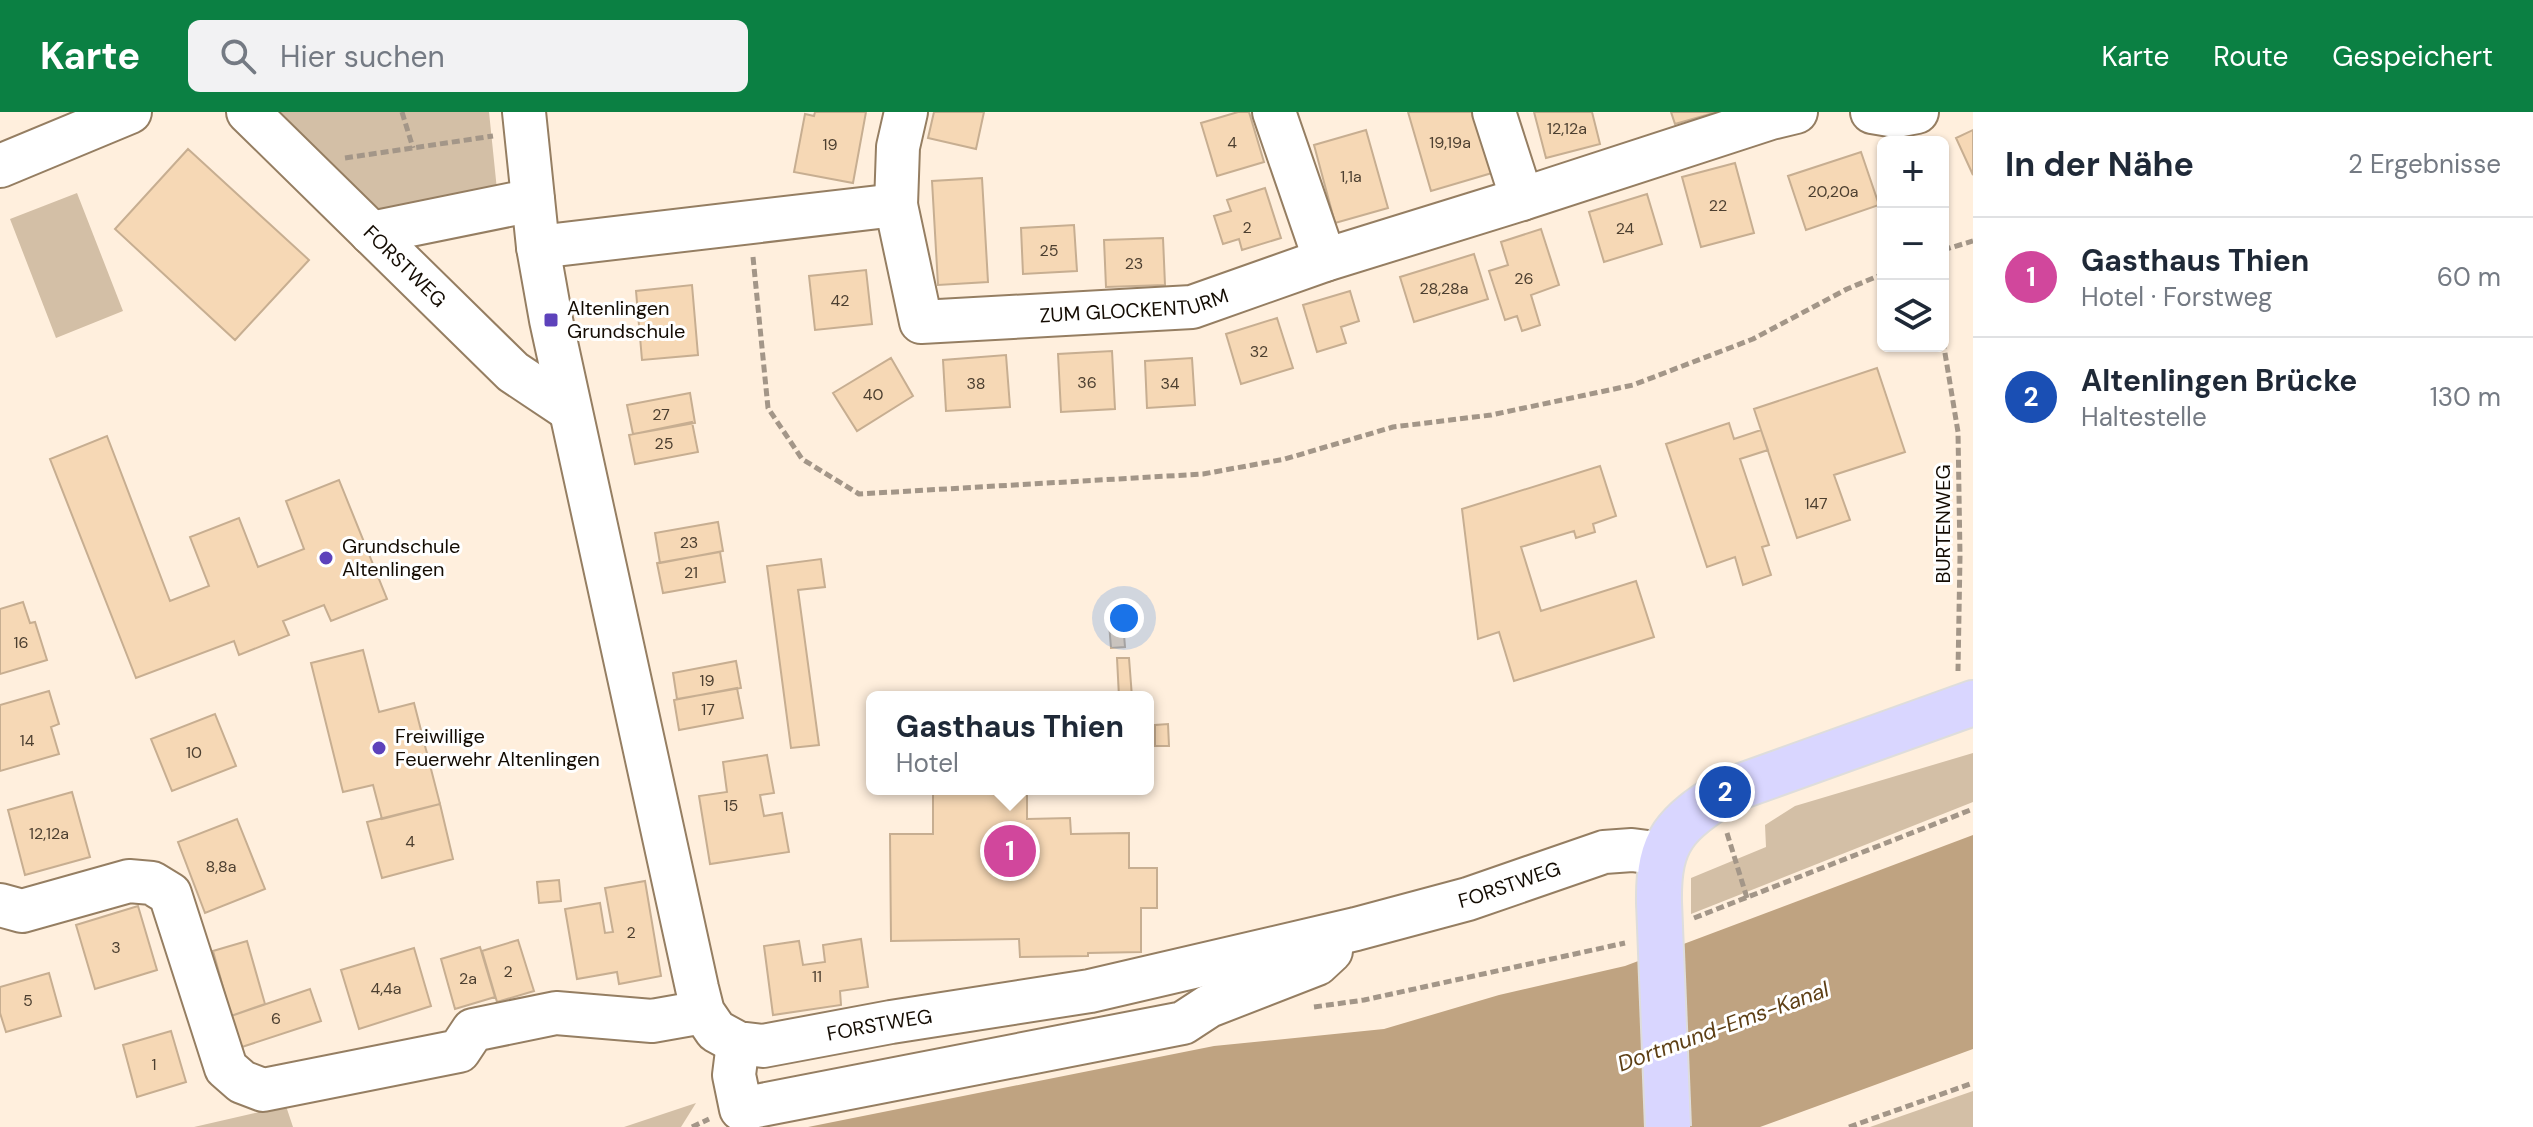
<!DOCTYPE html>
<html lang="de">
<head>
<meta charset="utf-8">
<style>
  :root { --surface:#fff; --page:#f2f2f3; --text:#1f2937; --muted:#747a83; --line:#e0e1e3; --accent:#0b8043 }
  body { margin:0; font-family:"DM Sans",sans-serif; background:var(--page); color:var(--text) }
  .controls { position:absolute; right:24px; top:24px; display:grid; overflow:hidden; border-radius:12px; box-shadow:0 2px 6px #0004 }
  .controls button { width:72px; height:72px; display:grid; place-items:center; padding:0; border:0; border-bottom:2px solid var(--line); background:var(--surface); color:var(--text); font:40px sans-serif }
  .you { position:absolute; left:1124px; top:506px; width:28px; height:28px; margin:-20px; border:6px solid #fff; border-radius:50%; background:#1a73e8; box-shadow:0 0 0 12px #1a73e833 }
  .badge { display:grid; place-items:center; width:52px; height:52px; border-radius:50%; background:var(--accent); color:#fff; font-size:26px; font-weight:700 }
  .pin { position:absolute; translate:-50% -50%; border:4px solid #fff; box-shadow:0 2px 8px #0006 }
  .popup { position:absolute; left:866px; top:579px; width:288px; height:104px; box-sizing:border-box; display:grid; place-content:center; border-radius:12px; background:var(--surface); filter:drop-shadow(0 2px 6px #0005); font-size:26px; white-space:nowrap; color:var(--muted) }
  .popup b { font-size:30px; color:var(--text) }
  .popup::after { content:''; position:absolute; left:50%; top:100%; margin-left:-16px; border:16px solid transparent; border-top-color:var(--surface) }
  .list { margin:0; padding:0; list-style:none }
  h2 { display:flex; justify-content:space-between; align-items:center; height:104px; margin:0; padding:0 32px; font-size:34px }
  h2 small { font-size:26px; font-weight:400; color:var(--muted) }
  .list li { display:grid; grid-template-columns:52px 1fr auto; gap:24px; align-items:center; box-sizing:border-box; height:120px; padding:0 32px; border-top:2px solid var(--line) }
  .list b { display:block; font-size:30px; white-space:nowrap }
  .list p { margin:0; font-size:26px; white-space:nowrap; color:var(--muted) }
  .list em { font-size:26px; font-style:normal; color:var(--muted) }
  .icon { flex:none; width:44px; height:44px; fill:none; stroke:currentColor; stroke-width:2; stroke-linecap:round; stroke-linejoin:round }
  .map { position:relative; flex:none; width:1973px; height:1015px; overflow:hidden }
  header { display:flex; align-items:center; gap:48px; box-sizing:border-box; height:112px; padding:0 40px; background:var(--accent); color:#fff }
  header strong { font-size:38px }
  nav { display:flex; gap:44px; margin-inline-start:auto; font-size:28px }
  .search { width:560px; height:72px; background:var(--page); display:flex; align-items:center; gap:20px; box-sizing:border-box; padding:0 28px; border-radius:12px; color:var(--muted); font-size:30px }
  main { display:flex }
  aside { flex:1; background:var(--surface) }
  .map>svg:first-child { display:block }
</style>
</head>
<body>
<header>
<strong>Karte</strong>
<div class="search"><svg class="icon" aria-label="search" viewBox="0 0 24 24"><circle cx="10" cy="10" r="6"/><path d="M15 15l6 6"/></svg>Hier suchen</div>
<nav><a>Karte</a><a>Route</a><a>Gespeichert</a></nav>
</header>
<main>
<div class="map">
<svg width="1973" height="1015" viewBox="0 0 1973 1015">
  <rect width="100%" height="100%" fill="#ffefdd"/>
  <path fill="#d3bfa6" d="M270,0H489L497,78L386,109Z
    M77,81L123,199L56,226L10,107Z
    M1973,641V690L1691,802V766L1766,735L1765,713L1795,694Z
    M1973,979V1015H1870Z
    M696,991L681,1015H622H624Z
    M286,994L293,1015H194Z"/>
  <path fill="#bfa381" d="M1973,723V937L1760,1015H808L1214,934L1384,917L1499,883L1625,854Z"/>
  <path fill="#f6d8b5" stroke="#c7ae91" stroke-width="2" d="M815,0H866L853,71L794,60L805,2L814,4Z
    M934,0H984L976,37L928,26Z
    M1238,0H1249L1264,50L1217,64L1201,11Z
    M1408,0H1475L1492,61L1431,79Z
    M1534,0H1592L1600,32L1546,46Z
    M1671,0H1717L1675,12Z
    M1366,18L1388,96L1335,111L1314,33Z
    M1973,18V63L1956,26Z
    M188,37L309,148L235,228L115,117Z
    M1861,40L1879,93L1806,118L1788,64Z
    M1735,51L1754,121L1701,135L1682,65Z
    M982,66L988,170L938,173L932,69Z
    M1265,76L1281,126L1242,138L1239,127L1223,132L1214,104L1231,99L1227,88Z
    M1647,82L1662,132L1604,150L1589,100Z
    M1074,113L1077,159L1023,162L1021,116Z
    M1541,117L1559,173L1531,183L1540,213L1522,219L1517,204L1505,208L1489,159L1508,153L1501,130Z
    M1163,126L1165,173L1106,175L1104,128Z
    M1474,142L1488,187L1414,210L1400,165Z
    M866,158L872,212L815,218L809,164Z
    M692,173L698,243L642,248L636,179Z
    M1350,179L1359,209L1341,215L1346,231L1317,240L1303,193Z
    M1277,206L1293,256L1241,272L1226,222Z
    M1112,239L1115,297L1061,300L1058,242Z
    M1006,243L1010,295L946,299L943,248Z
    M891,246L913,284L857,319L833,281Z
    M1192,246L1195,293L1147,296L1145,249Z
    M1877,256L1905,340L1834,363L1850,408L1797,426L1754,297Z
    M690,281L695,311L633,322L627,293Z
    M692,310L698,340L635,352L629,323Z
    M1729,311L1734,327L1761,318L1768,338L1740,347L1769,433L1762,435L1771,463L1743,473L1735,445L1707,455L1666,332Z
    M107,324L170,489L209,474L190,425L239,406L258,455L304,437L286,389L339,368L387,487L331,509L324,493L283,509L289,523L239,543L234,529L136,566L50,347Z
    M1600,354L1616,404L1593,412L1595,420L1576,426L1574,419L1521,435L1541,499L1636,469L1654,525L1514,569L1499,520L1478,527L1462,397Z
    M718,410L723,439L660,451L655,421Z
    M720,440L725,470L663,481L657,451Z
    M821,447L825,475L798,478L819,633L791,636L767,454Z
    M23,490L30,511L35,510L47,548L0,562V497Z
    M1123,510L1125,535L1111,536L1109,511Z
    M363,538L379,600L414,591L440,692L382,707L373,673L343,680L311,551Z
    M1117,546H1129L1132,585H1119Z
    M736,549L741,576L677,587L673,561Z
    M737,576L743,606L679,618L674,588Z
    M49,579L59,612L51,615L59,642L0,659V593Z
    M215,602L236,654L172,679L151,627Z
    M1168,612L1169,634H1155V613Z
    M767,643L774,681L760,683L764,704L782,701L789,740L710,752L699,684L727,680L723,650Z
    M933,677H1027V707L1070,706L1071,722L1129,721V756H1157V796H1141V840L1088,841V844L1020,845L1019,827L891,829L890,722H933Z
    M72,680L90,745L25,763L8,698Z
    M440,692L453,747L382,766L367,710Z
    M237,707L265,777L205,801L178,730Z
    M559,768L561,789L539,791L537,770Z
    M645,769L661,864L619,872L617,860L577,867L565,797L600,791L605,821L613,820L605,776Z
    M138,794L157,858L95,877L76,813Z
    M861,827L868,875L840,879L841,893L773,903L764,834L799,829L803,853L825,850L823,833Z
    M518,828L534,879L497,890L482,839Z
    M247,829L265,892L231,904L213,839Z
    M480,835L495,885L455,897L441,847Z
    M414,836L431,894L359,917L341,858Z
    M49,861L61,904L6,920L0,901V875Z
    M310,877L321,909L242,935L231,904Z
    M171,919L186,970L137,985L123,933Z"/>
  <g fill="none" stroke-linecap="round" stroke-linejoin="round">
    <g stroke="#957e62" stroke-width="46">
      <g id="minor">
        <path id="s1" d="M248,0L513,260L570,298"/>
        <path id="s2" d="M524,0L538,135L551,208L697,876L703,900L716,919L738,931L763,934L891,910L1090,879L1356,817L1468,787L1604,740L1632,738L1663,742"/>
        <path d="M1274,0L1325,148"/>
        <path d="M1494,0L1522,87"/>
        <path d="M1872,0L1896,4L1917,0"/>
        <path d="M0,54L130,0"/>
        <path d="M896,93L898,35L906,0"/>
        <path d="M371,121L533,88"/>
        <path id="s3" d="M538,135L896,93L921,210L1192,195L1325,148L1522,87L1771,6L1796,0"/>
        <path d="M0,793L22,799L129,769L152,771L170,782L226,956L242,970L263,978L459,939L473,918L556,901L652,909L703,900"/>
        <path d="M738,931L734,963L741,997L1183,911L1209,894L1317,852L1331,839"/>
      </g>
    </g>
    <g stroke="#dedddc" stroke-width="48">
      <path id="major" d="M1659,790C1658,727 1676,712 1725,680L1973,591"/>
    </g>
    <path stroke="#a39688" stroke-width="5" stroke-dasharray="8 4" stroke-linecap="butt" d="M402,0L413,36
      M345,46L493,24
      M1943,138L1973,129
      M753,145L768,296L802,347L859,382L1203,362L1285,347L1393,315L1491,303L1633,273L1753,227L1847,177L1883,162
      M1943,229L1958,320L1960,444L1958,559
      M1727,721L1747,786
      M1694,806L1973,697
      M1314,895L1364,888L1625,831
      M692,1015L709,1007
      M1849,1015L1973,971"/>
    <use href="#minor" stroke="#fff" stroke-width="42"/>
    <use href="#major" stroke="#d9d6ff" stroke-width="44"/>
    <g stroke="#dedddc" stroke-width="48" stroke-linecap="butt">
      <path id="major-bridge" d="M1659,790L1668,1015"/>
    </g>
    <use href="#major-bridge" stroke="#d9d6ff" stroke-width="44"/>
  </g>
  <g fill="#5d42bb" stroke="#fff" stroke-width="3">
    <rect x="543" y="200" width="16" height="16" rx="4"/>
    <circle cx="326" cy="446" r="8"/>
    <circle cx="379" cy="636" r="8"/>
  </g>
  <g text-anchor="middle" stroke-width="6" stroke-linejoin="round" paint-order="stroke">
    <g font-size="16" fill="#4c3f30">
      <text x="1567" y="22">12,12a</text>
      <text x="1232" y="36">4</text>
      <text x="1450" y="36">19,19a</text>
      <text x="830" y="38">19</text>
      <text x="1351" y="70">1,1a</text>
      <text x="1833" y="85">20,20a</text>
      <text x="1718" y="99">22</text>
      <text x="1247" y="121">2</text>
      <text x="1625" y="122">24</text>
      <text x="1049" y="144">25</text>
      <text x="1134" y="157">23</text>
      <text x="1524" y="172">26</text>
      <text x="1444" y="182">28,28a</text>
      <text x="840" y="194">42</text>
      <text x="1259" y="245">32</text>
      <text x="1087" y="276">36</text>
      <text x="976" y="277">38</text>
      <text x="1170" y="277">34</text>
      <text x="873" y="288">40</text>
      <text x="661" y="308">27</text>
      <text x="664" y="337">25</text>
      <text x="1816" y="397">147</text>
      <text x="689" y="436">23</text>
      <text x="691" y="466">21</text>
      <text x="21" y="536">16</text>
      <text x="707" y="574">19</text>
      <text x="708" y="603">17</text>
      <text x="27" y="634">14</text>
      <text x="194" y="646">10</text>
      <text x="731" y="699">15</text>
      <text x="49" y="727">12,12a</text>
      <text x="410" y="735">4</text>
      <text x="221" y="760">8,8a</text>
      <text x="631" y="826">2</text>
      <text x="116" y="841">3</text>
      <text x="508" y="865">2</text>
      <text x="817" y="870">11</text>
      <text x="468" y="872">2a</text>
      <text x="386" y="882">4,4a</text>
      <text x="28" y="894">5</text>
      <text x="276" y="912">6</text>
      <text x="154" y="958">1</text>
    </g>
    <g font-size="20" fill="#140c03" stroke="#fff">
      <text dy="7" stroke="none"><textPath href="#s1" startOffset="220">FORSTWEG</textPath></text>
      <text dy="7" stroke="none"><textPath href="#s3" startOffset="694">ZUM GLOCKENTURM</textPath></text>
      <text transform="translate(1943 412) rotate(-90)" y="7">BURTENWEG</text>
      <text dy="7" stroke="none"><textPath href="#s2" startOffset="1756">FORSTWEG</textPath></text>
      <text dy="7" stroke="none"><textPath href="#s2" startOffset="1110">FORSTWEG</textPath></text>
    </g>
    <g font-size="20" fill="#140c03" stroke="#fff" text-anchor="start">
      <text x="567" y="203">Altenlingen<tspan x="567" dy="23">Grundschule</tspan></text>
      <text x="342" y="441">Grundschule<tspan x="342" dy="23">Altenlingen</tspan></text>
      <text x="395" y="631">Freiwillige<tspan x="395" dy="23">Feuerwehr Altenlingen</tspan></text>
    </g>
    <g font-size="22" font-style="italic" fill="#5d3f15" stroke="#fff">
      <text transform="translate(1723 914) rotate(-20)" y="8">Dortmund-Ems-Kanal</text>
    </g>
  </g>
</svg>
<div class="controls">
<button>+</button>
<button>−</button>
<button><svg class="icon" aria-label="layers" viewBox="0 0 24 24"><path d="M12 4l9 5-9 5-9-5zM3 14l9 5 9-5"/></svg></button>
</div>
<div class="you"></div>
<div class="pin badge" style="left:1010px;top:739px;background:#d1479c">1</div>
<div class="popup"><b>Gasthaus Thien</b>Hotel</div>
<div class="pin badge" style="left:1725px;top:680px;background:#1a4fb4">2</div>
</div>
<aside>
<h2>In der Nähe<small>2 Ergebnisse</small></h2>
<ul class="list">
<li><span class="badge" style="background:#d1479c">1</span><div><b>Gasthaus Thien</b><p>Hotel · Forstweg</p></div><em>60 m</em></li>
<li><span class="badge" style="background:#1a4fb4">2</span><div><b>Altenlingen Brücke</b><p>Haltestelle</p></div><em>130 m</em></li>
</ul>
</aside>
</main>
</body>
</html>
